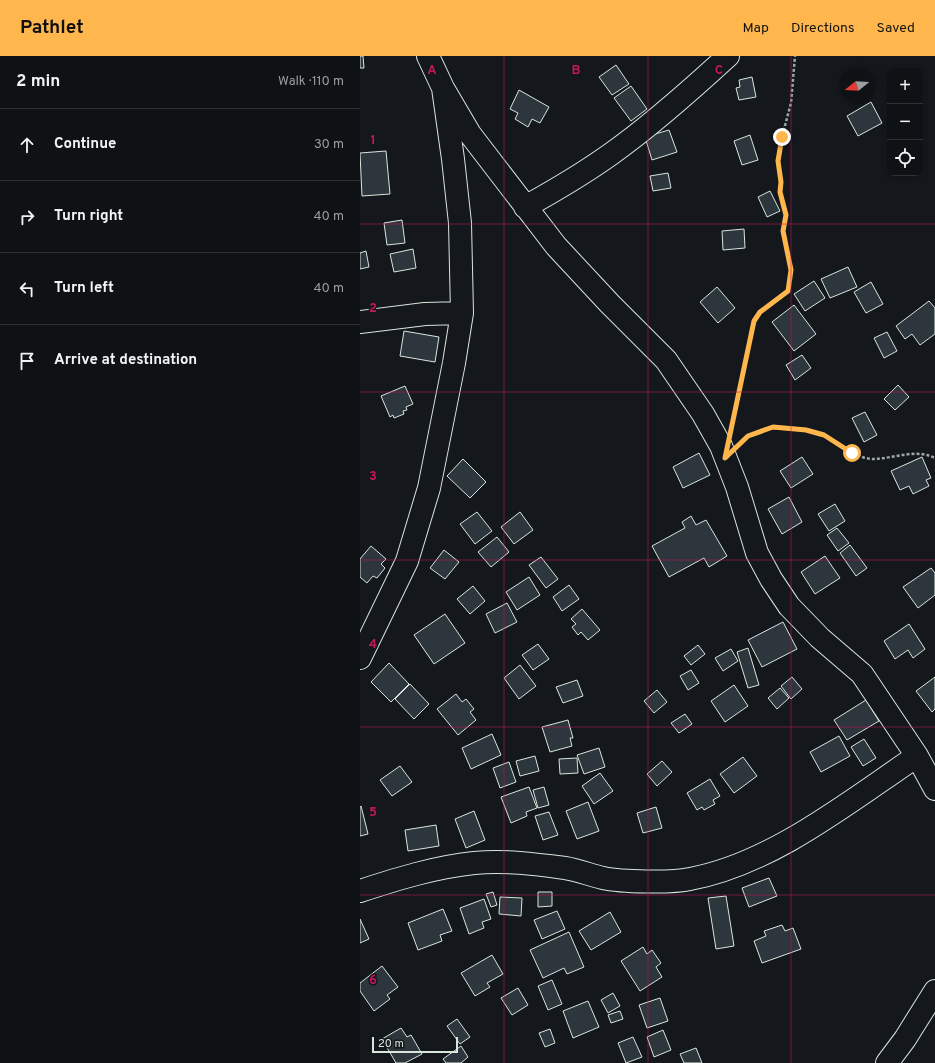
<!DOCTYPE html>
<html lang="en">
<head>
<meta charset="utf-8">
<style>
  :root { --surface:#0f1215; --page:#181b1e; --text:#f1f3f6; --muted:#9b9ea0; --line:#2f3234; --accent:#ffb74d }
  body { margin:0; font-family:Overpass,sans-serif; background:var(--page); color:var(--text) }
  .controls { position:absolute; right:12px; top:12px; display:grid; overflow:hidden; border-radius:8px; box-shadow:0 2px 6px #0003 }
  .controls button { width:36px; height:36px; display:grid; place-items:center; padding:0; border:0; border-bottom:1px solid var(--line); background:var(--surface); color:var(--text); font:20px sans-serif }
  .compass { position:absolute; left:479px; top:12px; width:36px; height:36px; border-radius:50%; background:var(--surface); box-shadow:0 2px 6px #0003; rotate:252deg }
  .scale { position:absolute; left:12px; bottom:10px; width:86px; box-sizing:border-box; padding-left:4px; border:2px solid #d8e6dc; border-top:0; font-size:11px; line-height:14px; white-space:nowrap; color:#d8e6dc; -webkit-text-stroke:3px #14181c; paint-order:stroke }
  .stop { position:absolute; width:12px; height:12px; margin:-9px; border:3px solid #ffb74d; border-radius:50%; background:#fff }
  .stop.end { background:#ffb74d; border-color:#fff; box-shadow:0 1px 4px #0008 }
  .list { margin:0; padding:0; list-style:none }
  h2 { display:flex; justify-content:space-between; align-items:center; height:52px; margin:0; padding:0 16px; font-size:17px }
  h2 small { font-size:13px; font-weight:400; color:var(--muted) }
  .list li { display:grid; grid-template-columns:26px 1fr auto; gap:12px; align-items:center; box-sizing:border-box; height:72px; padding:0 16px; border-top:1px solid var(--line) }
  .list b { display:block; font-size:15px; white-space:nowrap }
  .list em { font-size:13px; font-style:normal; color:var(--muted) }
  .icon { flex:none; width:22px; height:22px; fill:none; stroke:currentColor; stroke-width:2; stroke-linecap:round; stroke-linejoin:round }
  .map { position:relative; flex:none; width:575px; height:1007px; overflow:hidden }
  header { display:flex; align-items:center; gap:24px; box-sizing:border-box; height:56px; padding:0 20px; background:var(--accent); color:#111 }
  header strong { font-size:19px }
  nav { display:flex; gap:22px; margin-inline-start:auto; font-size:14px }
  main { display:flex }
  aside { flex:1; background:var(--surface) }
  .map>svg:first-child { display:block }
</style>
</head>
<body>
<header>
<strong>Pathlet</strong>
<nav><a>Map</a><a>Directions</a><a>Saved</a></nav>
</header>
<main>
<aside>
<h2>2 min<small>Walk · 110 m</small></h2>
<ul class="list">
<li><svg class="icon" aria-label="ahead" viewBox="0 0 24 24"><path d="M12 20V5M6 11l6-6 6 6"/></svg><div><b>Continue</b></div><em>30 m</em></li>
<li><svg class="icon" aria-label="right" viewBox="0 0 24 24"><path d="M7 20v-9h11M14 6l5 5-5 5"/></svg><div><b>Turn right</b></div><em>40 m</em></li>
<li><svg class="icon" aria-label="left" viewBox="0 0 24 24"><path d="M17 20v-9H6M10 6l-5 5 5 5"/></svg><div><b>Turn left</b></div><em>40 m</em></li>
<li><svg class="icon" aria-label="arrive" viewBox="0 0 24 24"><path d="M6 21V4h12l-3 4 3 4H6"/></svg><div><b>Arrive at destination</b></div></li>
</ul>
</aside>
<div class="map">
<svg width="575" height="1007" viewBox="0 0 575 1007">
  <rect width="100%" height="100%" fill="#14181c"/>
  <path fill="#2c363c" stroke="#d8e6dc" d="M0,0H3L4,12H0Z
    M256,9L269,28L252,39L239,21Z
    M392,21L396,41L379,44L376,32L380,31L379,24Z
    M271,30L287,53L271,65L254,42Z
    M159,34L189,51L180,67L172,63L168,71L155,63L158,57L150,53Z
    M511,46L522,67L498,80L487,60Z
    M309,74L317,96L292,104L285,81Z
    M390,79L398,104L382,109L374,85Z
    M26,95L30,138L2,140L0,97Z
    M308,117L311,132L293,135L290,120Z
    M410,135L420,155L407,161L398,141Z
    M42,164L45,187L27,189L24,167Z
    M384,173L385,192L363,194L362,175Z
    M53,193L56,212L34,216L30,198Z
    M6,195L9,211L0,213V197Z
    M488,211L497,231L470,242L461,223Z
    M454,225L465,242L445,255L434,238Z
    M511,226L523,248L506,257L494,236Z
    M357,231L375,252L358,267L340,246Z
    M569,245L575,252V278L560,289L552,278L545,283L536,270Z
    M434,249L456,278L434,295L412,266Z
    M44,275L79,281L75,306L40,300Z
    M527,276L537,295L524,302L514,282Z
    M442,299L451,312L435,324L426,309Z
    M538,329L549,341L535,354L524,343Z
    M45,330L53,348L46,351L47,354L43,355L44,358L34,362L33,359L30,361L21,340Z
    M505,356L517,379L504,386L492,362Z
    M339,397L350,419L323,432L313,411Z
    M442,401L453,418L431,432L420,415Z
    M562,401L571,422L566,424L569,430L553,438L549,430L540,434L531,415Z
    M103,403L126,426L110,442L87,420Z
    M429,441L442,466L422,478L408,453Z
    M475,448L485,465L469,475L458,458Z
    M117,456L132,475L115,488L100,468Z
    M160,456L173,474L154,488L141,471Z
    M331,460L336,469L346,464L367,500L349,511L344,502L309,521L292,490L325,472L322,466Z
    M477,472L489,487L478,495L467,479Z
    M137,481L149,496L131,511L118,496Z
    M490,489L507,512L496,520L480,497Z
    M11,490L26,503L21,508L25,512L17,522L13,520L7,527L0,521V503Z
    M84,494L99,506L85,523L70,512Z
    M465,500L480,522L455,538L441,516Z
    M181,501L198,523L186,532L169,509Z
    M571,512L575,517V539L558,552L543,531Z
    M169,521L180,539L157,554L146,536Z
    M209,529L219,543L202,555L193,541Z
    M113,530L125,545L110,558L97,543Z
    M147,547L157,566L135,577L126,558Z
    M222,553L240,574L228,584L221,576L218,579L212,571L216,568L211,563Z
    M85,558L105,587L74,608L54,579Z
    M423,566L437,593L402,611L388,584Z
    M549,568L565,593L553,602L548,594L535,603L524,585Z
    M178,588L189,603L173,614L162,599Z
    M338,589L345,598L331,609L324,600Z
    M388,592L399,629L388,632L377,596Z
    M371,593L378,605L363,615L355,602Z
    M29,607L49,628L31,646L11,626Z
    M160,609L176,630L159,643L144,622Z
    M331,614L339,627L328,634L320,620Z
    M432,621L442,633L431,643L421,630Z
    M575,621V653L572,656L556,635Z
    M217,624L223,640L203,647L196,631Z
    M50,628L69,648L54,663L35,643Z
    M374,629L388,650L365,666L351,645Z
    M420,632L429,642L417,653L408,642Z
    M297,634L307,646L294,657L284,645Z
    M96,638L102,646L106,643L114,653L110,656L116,664L98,679L77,653Z
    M506,644L519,665L487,684L474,664Z
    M325,658L332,668L319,677L311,667Z
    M208,664L213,682H210L212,690L190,696L182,671Z
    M132,678L141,699L111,713L102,692Z
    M479,680L490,700L461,716L450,696Z
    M504,683L516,702L503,710L491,691Z
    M239,692L245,711L224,718L217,699Z
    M175,700L179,715L160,720L156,705Z
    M383,701L397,720L374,737L360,718Z
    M217,702L218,717L200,718L199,703Z
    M302,705L312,716L297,730L287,718Z
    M149,706L156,726L140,732L133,712Z
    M40,710L52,726L32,740L20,724Z
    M240,717L253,735L234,748L222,730Z
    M350,723L360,740L353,744L355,748L344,754L342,751L337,754L327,737Z
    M169,731L177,752L166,756L167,760L151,767L141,741Z
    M184,731L189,749L178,752L173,734Z
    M228,746L239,775L217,783L206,755Z
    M1,750L8,778L0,780V751Z
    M296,751L302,772L283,777L277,757Z
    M114,755L125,784L106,792L95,763Z
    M189,756L198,779L183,784L175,760Z
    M76,769L79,790L48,795L45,774Z
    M409,822L417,840L389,851L382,832Z
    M133,836L137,849L131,851L126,838Z
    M178,836H192V850L178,851Z
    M366,840L374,890L356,893L348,842Z
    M140,841L162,842L161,860L139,858Z
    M124,843L131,863L122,866L124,872L109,878L100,852Z
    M83,853L92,875L80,879L82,885L58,894L48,867Z
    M197,855L205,873L182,883L174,864Z
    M250,856L261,876L231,894L219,875Z
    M0,863L9,883L0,887Z
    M422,869L425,875L433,872L441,893L402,907L394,885L406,880L404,875Z
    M209,876L224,911L207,918L204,912L183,922L170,894Z
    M283,891L287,898L292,894L301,907L296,911L302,921L280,935L261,905Z
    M132,899L143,918L127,927L130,931L115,940L101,917Z
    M22,910L38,931L27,939L30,943L14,955L0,935V927Z
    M192,924L202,948L188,954L178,930Z
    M158,932L168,949L152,959L141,942Z
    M253,937L260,950L248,957L241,944Z
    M300,942L308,965L287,972L279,949Z
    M228,945L239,971L213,982L203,955Z
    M260,955L263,963L251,967L248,959Z
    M97,963L110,981L100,988L87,970Z
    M41,972L47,981L51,979L62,998L45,1007H36L22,983Z
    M190,973L195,987L185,991L179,977Z
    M303,974L311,994L294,1001L287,981Z
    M273,981L282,1001L266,1007L258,987Z
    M101,990L108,1001L101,1007H86L83,1003Z
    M336,992L342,1007H324L320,998Z"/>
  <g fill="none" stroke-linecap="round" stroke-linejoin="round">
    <g stroke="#d8e6dc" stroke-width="24">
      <path id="street" d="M83,32L110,78L196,190L250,248L306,304L343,358L361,390L377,431L397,497L411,523L429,550L460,582L502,618L557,700L575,733
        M165,151C194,135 223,118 251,98C292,69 331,34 368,0
        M0,266L65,258L102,257
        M0,602L47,505L69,432L94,307L102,257L100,167L93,103L83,32L68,0
        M0,835C37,823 75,811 114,807C144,804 175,808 205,812C218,814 230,819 243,822C261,826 312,827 330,823C412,808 490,745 557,700
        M527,1007L545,983L575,935"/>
    </g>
    <path stroke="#9da8a2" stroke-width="2.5" stroke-dasharray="3 2" stroke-linecap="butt" d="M374,359L394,265L400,256L428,235L431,214L423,175L426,159L420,136L421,127L418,105L422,81L431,47L435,0
      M386,382C404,368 446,369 466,380C480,388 495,402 512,403C533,403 555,392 575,402"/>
    <use href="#street" stroke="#14181c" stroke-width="22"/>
  </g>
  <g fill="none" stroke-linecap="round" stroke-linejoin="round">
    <path stroke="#ffb74d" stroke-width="5" d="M422,81L418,105L421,126L420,136L426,159L423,175L431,214L428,235L400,256L394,265L365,402L388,380L413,371L446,374L464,379L492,397"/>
  </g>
  <path fill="none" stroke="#c2185b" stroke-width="1" stroke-opacity="0.55" d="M144,0V1007M288,0V1007M431,0V1007M0,168H575M0,336H575M0,504H575M0,671H575M0,839H575"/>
  <g font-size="13" text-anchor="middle" font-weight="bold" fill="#c2185b" stroke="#14181c" stroke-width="3" stroke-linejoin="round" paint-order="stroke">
    <text x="72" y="18">A</text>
    <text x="216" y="18">B</text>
    <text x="359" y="18">C</text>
    <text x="13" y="88">1</text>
    <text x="13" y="256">2</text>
    <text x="13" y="424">3</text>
    <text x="13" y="592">4</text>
    <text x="13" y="760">5</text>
    <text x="13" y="928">6</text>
  </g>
</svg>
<div class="controls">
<button>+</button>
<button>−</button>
<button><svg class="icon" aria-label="locate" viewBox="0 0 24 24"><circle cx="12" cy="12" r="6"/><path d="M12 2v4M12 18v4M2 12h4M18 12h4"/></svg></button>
</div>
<svg class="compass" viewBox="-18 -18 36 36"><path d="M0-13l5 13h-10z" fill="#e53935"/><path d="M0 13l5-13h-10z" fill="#9b9ea0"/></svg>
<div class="scale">20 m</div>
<div class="stop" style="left:492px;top:397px"></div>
<div class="stop end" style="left:422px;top:81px"></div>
</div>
</main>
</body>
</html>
